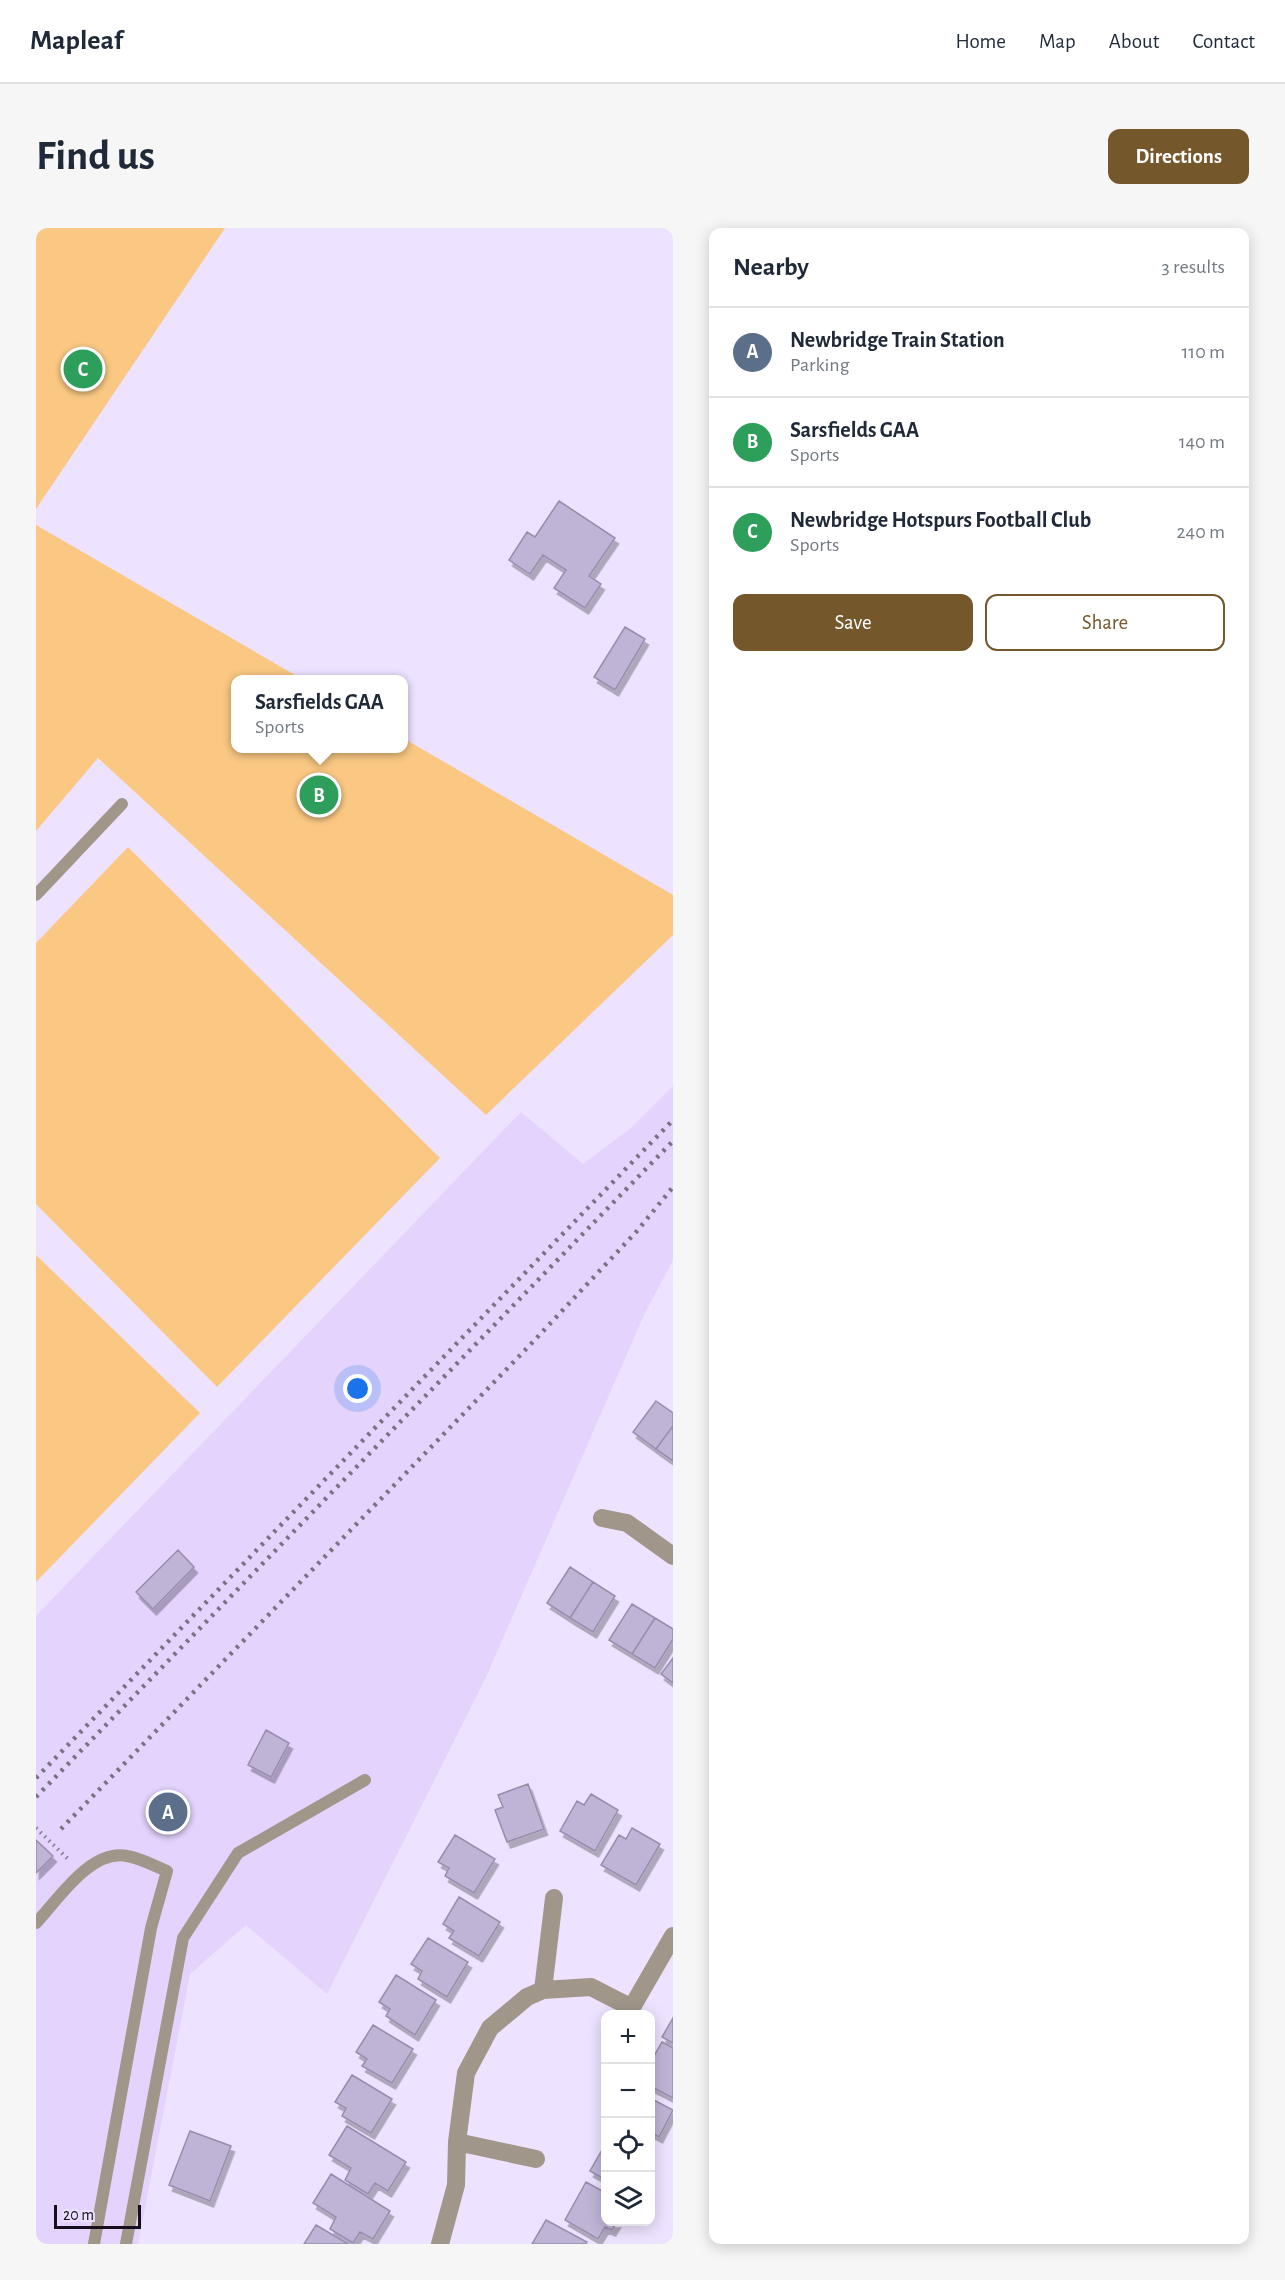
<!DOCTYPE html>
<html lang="en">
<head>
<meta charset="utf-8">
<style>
  :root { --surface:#fff; --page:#f6f6f7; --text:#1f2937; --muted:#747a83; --line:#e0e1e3; --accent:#75572c }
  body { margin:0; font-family:"Alegreya Sans",sans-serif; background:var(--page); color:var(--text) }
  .controls { position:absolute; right:18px; bottom:18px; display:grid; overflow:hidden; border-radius:12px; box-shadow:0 3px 15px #0003 }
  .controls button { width:54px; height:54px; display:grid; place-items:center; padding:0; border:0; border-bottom:2px solid var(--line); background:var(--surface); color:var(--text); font:30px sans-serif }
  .scale { position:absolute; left:18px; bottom:15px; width:87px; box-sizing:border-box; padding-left:6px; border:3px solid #140f1b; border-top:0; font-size:16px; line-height:21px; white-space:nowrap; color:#140f1b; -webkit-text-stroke:4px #ede2ff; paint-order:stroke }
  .you { position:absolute; left:322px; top:1161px; width:21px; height:21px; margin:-15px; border:4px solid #fff; border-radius:50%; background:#1a73e8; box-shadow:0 0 0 9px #1a73e833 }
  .badge { display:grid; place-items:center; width:39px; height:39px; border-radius:50%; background:var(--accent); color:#fff; font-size:20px; font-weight:700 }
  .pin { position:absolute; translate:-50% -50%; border:3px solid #fff; box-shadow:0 2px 6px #0006 }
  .popup { position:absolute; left:195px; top:447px; width:177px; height:78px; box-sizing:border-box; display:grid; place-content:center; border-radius:12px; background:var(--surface); filter:drop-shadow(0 2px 4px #0005); font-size:20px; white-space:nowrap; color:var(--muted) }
  .popup b { font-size:22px; color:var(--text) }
  .popup::after { content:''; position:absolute; left:50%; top:100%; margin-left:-12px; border:12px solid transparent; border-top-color:var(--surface) }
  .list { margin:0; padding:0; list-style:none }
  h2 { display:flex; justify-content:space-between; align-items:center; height:78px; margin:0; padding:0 24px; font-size:26px }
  h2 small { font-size:20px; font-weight:400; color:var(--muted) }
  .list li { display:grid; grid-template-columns:39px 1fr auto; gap:18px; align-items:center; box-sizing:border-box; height:90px; padding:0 24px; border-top:2px solid var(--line) }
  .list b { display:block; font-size:22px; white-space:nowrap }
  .list p { margin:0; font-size:20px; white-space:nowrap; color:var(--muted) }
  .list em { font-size:20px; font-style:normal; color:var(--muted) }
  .actions { display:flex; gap:12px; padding:18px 24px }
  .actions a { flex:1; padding:14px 0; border:2px solid var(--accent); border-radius:12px; text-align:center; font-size:21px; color:var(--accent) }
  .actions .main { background:var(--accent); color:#fff }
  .icon { flex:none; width:33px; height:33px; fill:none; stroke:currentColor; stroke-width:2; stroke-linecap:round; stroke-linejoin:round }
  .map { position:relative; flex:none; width:637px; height:2016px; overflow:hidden; border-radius:12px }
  header { display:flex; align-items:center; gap:36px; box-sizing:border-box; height:84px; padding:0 30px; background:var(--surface); border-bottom:2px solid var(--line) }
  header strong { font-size:28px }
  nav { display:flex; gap:33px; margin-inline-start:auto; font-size:21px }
  .intro { display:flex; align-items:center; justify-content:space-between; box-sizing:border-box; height:144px; padding:0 36px }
  h1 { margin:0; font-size:42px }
  .button { padding:15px 27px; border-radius:12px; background:var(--accent); color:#fff; font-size:21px; font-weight:700 }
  main { display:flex; gap:36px; padding:0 36px }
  aside { flex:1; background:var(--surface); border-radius:12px; box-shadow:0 3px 15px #0003 }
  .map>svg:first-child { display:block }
</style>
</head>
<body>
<header>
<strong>Mapleaf</strong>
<nav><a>Home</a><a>Map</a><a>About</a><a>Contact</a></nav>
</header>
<div class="intro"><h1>Find us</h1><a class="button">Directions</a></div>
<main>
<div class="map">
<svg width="637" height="2016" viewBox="0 0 637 2016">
  <defs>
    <filter id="shadow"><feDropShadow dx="3.5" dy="6" stdDeviation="0" flood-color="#0004"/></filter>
  </defs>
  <rect width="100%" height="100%" fill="#ede2ff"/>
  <path fill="#e3d3fd" d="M637,858V1032L608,1087L450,1449L291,1766L210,1697L154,1746L102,2016H0V1388L485,884L547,936L595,900Z"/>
  <path fill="#fac883" d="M0,0H189L0,281Z
    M0,297L266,451L199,452V520H367V510L637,667V707L450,887L62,530L0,603Z
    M92,619L404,930L181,1159L0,976V715Z
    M0,1027L164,1185L0,1354Z"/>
  <path fill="#c0b4d6" stroke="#998cad" stroke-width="1.5" filter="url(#shadow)" d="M523,273L579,310L553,348L565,356L549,380L518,360L530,342L507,327L494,346L473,332L491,304L499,309Z
    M589,399L609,411L579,462L558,449Z
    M620,1173L637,1185V1198L620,1221L597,1204Z
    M637,1198V1233L620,1221Z
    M142,1322L158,1339L117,1381L100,1364Z
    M534,1339L557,1354L534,1390L511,1375Z
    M557,1354L579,1368L557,1404L534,1390Z
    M596,1376L619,1390L596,1426L573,1412Z
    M619,1390L637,1401V1411L619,1440L596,1426Z
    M637,1430V1455L625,1446Z
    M230,1502L253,1515L235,1549L212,1537Z
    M492,1556L508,1601L471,1614L459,1582L467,1579L462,1567Z
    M555,1566L582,1582L559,1623L524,1603L541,1573L548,1577Z
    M596,1600L624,1616L600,1657L565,1637L583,1607L590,1611Z
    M419,1607L459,1631L438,1665L409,1648L413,1640L402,1634Z
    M0,1612L17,1628L0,1645Z
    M423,1669L464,1694L443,1728L413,1710L418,1703L407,1696Z
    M392,1710L432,1734L411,1769L382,1751L386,1743L375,1736Z
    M360,1747L400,1772L379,1807L350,1788L354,1781L343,1774Z
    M637,1790V1815L626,1809Z
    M337,1797L377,1821L356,1855L326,1838L331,1831L320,1824Z
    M626,1814L637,1820V1870L614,1858V1835Z
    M316,1847L356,1871L335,1905L306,1888L310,1880L299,1874Z
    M614,1870L637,1882L623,1909L616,1905L614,1907Z
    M311,1898L370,1934L352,1963L339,1955L332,1966L309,1952L315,1940L293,1927Z
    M154,1903L195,1918L174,1973L133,1957Z
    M570,1915V1952L554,1943Z
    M295,1946L354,1983L337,2011L324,2004L317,2015L294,2001L300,1989L277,1975Z
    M550,1954L570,1965V1994H581L576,2002L569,1999L562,2011L529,1992Z
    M510,1992L551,2014L550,2016H496Z
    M280,1997L312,2016H268Z"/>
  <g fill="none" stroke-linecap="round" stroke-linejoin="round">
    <path stroke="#847c91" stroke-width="4" stroke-dasharray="1.5 4.5" stroke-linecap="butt" d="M0,1600L32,1631"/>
    <path stroke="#a09689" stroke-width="12" d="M0,667L86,576
      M0,1695C22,1672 54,1621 91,1628C104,1630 119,1638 131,1643L115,1700L58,2016
      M90,2016L147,1710L202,1625L329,1552"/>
    <path stroke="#a09689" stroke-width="18" d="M566,1290L591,1295L637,1328
      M507,1762L518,1670
      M592,1786L637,1708
      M421,1914L500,1931
      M404,2016L420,1957L421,1914L430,1845L454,1800L491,1769L507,1762L555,1759L596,1780"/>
    <path stroke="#797185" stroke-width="4.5" stroke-dasharray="3 6" stroke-linecap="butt" d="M0,1550L637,892
      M0,1569L637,913
      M25,1601L494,1117L601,1003L637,959"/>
  </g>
</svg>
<div class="controls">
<button>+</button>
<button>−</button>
<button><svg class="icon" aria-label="locate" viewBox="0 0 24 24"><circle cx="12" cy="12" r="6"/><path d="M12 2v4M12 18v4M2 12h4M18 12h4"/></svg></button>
<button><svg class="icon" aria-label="layers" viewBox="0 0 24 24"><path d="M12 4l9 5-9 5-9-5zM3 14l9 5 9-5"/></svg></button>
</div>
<div class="scale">20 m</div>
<div class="you"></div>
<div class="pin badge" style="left:132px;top:1584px;background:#5c6f8a">A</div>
<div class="pin badge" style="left:283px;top:567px;background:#2e9e5b">B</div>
<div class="popup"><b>Sarsfields GAA</b>Sports</div>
<div class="pin badge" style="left:47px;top:141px;background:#2e9e5b">C</div>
</div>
<aside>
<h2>Nearby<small>3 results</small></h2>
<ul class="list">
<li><span class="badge" style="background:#5c6f8a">A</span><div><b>Newbridge Train Station</b><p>Parking</p></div><em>110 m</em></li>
<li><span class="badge" style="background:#2e9e5b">B</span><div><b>Sarsfields GAA</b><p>Sports</p></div><em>140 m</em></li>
<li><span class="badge" style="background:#2e9e5b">C</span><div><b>Newbridge Hotspurs Football Club</b><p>Sports</p></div><em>240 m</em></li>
</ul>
<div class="actions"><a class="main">Save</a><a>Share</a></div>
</aside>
</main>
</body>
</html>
